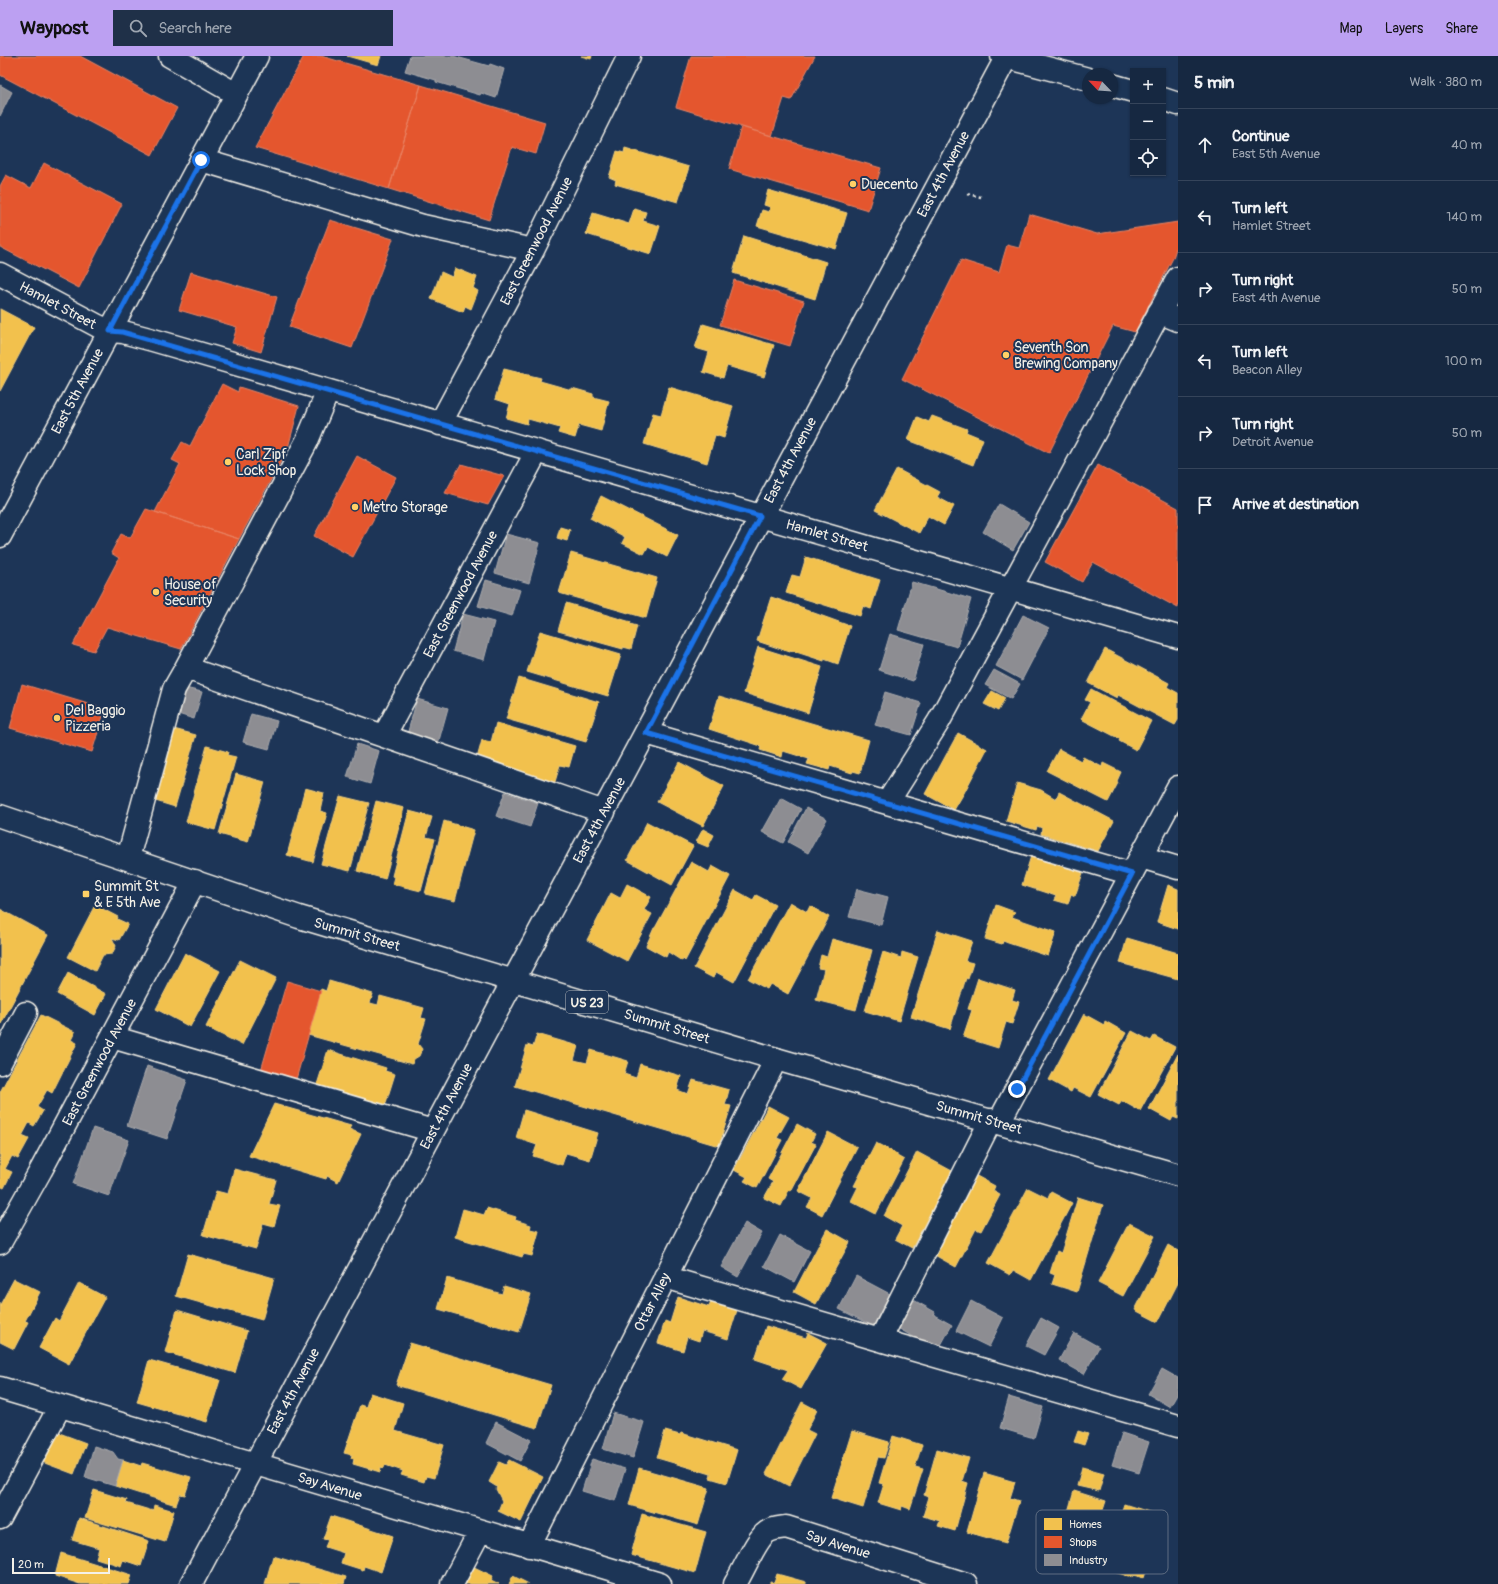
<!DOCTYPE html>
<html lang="en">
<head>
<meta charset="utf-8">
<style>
  :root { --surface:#162841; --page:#1f3048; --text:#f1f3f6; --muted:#9ea6b1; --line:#35445a; --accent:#bca0f2 }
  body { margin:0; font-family:Pangolin,sans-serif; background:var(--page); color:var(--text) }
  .controls { position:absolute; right:12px; top:12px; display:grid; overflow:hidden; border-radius:0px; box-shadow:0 1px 3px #0004 }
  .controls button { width:36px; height:36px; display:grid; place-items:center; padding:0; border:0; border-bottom:1px solid var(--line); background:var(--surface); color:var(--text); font:20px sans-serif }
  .compass { position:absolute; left:1082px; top:12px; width:36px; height:36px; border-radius:50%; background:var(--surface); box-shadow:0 1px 3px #0004; rotate:295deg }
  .scale { position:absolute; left:12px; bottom:10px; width:98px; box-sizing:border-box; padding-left:4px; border:2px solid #f4f1e8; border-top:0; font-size:11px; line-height:14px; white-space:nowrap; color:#f4f1e8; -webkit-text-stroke:3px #1d3557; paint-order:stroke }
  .stop { position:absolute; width:12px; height:12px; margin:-9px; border:3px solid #1a73e8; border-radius:50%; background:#fff }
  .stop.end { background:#1a73e8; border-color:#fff; box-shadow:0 1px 4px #0008 }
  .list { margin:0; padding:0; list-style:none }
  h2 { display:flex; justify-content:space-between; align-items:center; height:52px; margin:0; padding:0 16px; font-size:17px }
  h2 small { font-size:13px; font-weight:400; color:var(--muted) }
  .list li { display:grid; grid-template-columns:26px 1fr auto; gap:12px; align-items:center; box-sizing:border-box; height:72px; padding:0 16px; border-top:1px solid var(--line) }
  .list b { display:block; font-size:15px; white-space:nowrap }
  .list p { margin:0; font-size:13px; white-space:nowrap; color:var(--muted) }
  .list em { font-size:13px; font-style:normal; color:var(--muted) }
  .icon { flex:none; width:22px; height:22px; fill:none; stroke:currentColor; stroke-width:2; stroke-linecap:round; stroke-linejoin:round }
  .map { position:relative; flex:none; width:1178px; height:1528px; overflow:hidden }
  header { display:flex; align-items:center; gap:24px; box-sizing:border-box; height:56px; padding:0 20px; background:var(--accent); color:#111 }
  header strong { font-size:19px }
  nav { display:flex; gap:22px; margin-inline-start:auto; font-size:14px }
  .search { width:280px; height:36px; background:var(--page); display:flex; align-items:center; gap:10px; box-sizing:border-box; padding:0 14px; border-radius:0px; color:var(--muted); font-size:15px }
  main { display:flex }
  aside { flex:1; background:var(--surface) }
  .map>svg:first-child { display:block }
</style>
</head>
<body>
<header>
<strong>Waypost</strong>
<div class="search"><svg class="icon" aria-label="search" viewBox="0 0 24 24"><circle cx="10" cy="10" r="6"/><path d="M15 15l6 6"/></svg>Search here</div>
<nav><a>Map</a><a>Layers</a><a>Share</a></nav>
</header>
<main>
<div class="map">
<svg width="1178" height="1528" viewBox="0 0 1178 1528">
  <rect width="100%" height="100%" fill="#1d3557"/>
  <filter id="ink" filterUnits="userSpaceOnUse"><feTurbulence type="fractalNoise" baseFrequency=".025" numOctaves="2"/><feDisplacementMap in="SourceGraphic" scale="8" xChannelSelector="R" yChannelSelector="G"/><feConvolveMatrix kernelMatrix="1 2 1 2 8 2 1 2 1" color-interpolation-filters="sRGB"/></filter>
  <g filter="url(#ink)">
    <path fill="#f2c14e" stroke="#f3cf7c" d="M347,0H381L378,9Z
      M581,0H592L591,3Z
      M625,92L689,111L678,146L615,128L616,124L609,121L617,95L624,97Z
      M768,134L847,157L836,193L757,170L762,154L769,156L770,151L764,149Z
      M634,153L646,156L643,165L660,170L651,198L586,178L593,157L629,168Z
      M744,180L826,206L815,243L733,217Z
      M455,212L477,221L473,232L478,235L471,253L465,250L463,256L431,243L441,216L452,221Z
      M0,253L34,271L0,335Z
      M703,268L774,289L764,321L727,310L723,322L703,316L709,296L695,292Z
      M504,313L541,322L540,325L572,334V332L593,338V341L609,345L601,375L579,369L575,382L558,377L560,372L528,363L527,368L506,362L510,348L495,343Z
      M669,331L733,350L724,382L715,379L707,407L644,388L653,357L661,359Z
      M932,360L967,373L966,376L983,383L973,409L908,384L917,361L929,366Z
      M897,413L940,436L937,441L954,450L944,469L928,460L919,477L875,454Z
      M601,440L678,479L667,501L648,491L644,498L622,487L625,481L590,462Z
      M560,471L570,474L567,485L557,482Z
      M571,497L657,522L646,562L559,537Z
      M806,501L880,524L871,553L863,550L860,560L786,537L792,519L800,521Z
      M771,541L804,552L803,553L850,570L838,608L824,603V605L790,594V596L757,585Z
      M566,547L631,566L630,568L637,570L631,593L623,591V593L558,575Z
      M540,575L621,599L608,640L527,616Z
      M758,591L822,611L808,657L744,637Z
      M1105,593L1169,627L1167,631L1178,637V664L1175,669L1118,639L1117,642L1088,627Z
      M519,622L599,646L586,686L506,663Z
      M1091,633L1151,665L1136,694L1119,685L1120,683L1081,663L1090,646L1085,644Z
      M992,635L1005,642L998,655L984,648Z
      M719,640L869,684L860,717L853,715L852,717L830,710L829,714L807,708L809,703L783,695L782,701L760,694L761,690L709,673Z
      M496,667L575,690L569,711L560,709L554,729L476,706L482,684L491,686Z
      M170,672L196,679L175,751L149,743Z
      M958,677L987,693L964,737L954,754L925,738Z
      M207,690L228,696L227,699L236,701L215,774L186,766Z
      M1059,693L1081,705L1083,701L1102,711L1103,707L1121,716L1117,725L1118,727L1108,746L1047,715Z
      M679,706L724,730L703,770L657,746Z
      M236,718L265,726L248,786L219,778Z
      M1017,727L1041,734L1056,743L1059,736L1114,765L1098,795L1041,778L1042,772L1037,770L1036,774L1006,765Z
      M305,732L324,737L320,755L327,757L313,806L287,799Z
      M340,740L369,747L350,815L321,808Z
      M376,745L404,752L385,823L357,815Z
      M409,755L432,761L426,781L435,783L421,835L392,828L394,821L392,820Z
      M444,765L474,774L455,845L425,838Z
      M647,766L693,790L672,829L627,804Z
      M703,773L714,779L708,791L696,786Z
      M1031,800L1083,817L1075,840L1071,838L1068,848L1054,844L1056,840L1022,829Z
      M691,806L709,816L712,810L730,820L685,905L683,903L682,905L668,896L666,901L646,890L654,872H655Z
      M627,828L651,841L644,854L652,858L627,905L587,884L611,837L620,842Z
      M1168,829L1178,833V873L1157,866Z
      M735,834L753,844L756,839L775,849L734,926L716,916L713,922L694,912Z
      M790,846L807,856L810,850L829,861L788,938L770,928L767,933L748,923Z
      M95,849L118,861L117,863L128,868L119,884L112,882L116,890L112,898L103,899L95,915L68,901Z
      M996,849L1015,856L1012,861L1056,876L1048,900L1008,887L1003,885L1002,888L985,883Z
      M0,853L48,879L0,970Z
      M938,874L972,885L965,905L973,907L968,923L966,922L950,973L911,961Z
      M1127,882L1178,897V923L1120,907Z
      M832,883L872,894L856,954L816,944L824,913L818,912L821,899L827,901Z
      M883,896L901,902L902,896L918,901L899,965L865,955Z
      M185,897L220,915L190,971L156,953Z
      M240,904L276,922L242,989L206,971Z
      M68,917L106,938L95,959L57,938Z
      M978,922L1015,934L1012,944L1019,946L1012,968L1006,966L998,992L963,981L972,954L968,953Z
      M329,925L373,938L370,947L378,949L380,940L424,952L421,962L426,963L418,988L422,993L419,1000L414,1003L412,1008L308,979L321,933L326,935Z
      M1084,958L1104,969L1105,965L1126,977L1091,1041L1073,1032L1071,1036L1049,1024Z
      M41,959L75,976L71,984L77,987L52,1037L47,1034L37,1051L43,1055L34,1070L29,1067L22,1080L29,1083L18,1103L12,1100L5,1113L12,1116L4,1132L0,1130V1036Z
      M1132,975L1151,985L1154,980L1175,991L1140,1055L1122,1045L1119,1049L1098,1038Z
      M537,978L578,990L574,1004L587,1007L591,994L628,1005L624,1018L636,1022L640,1008L681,1020L677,1034L688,1038L693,1024L729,1034L725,1049L731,1050L719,1090L515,1030L527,989L533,991Z
      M328,994L386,1012L385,1015L395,1018L384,1053L315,1035Z
      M1178,998V1063L1173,1061L1171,1065L1149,1053Z
      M274,1048L351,1070L349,1073L361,1078L338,1126L327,1120L326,1123L249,1100Z
      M768,1050L789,1061L777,1082L782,1084L757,1132L744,1125L747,1121L734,1114Z
      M524,1054L598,1077L590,1104L566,1097L562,1109L533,1100L537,1089L516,1082Z
      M797,1068L815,1078L811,1086L816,1088L791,1135L789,1134L781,1150L764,1142L773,1126L768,1123Z
      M828,1076L857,1091L822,1159L807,1151L812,1142L798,1135Z
      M876,1087L897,1098V1100L904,1104L876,1158L851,1145L858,1131L854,1130Z
      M917,1096L952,1115L912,1192L895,1183L902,1170L884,1160Z
      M234,1113L276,1124L269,1148L280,1150L274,1170L263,1167L256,1193L203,1179L216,1135L228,1138Z
      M973,1118L995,1130L993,1135L1000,1139L981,1175L976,1173L956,1211L931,1197Z
      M1028,1132L1048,1142L1051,1136L1072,1147L1031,1224L1013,1214L1010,1219L988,1207Z
      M1078,1141L1103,1149L1077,1236L1052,1228L1055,1219L1050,1217L1057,1195L1061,1197Z
      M487,1152L516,1161L515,1164L531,1169L530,1173L539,1175L532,1200L523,1198L522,1201L455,1181L463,1153L484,1159Z
      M1129,1167L1155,1180L1123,1240L1098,1227Z
      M827,1173L850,1186L816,1248L794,1236Z
      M1168,1189L1178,1195V1227L1158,1266L1135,1254Z
      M188,1198L274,1222L262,1264L176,1240Z
      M447,1222L502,1238L504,1230L531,1238L519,1276L438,1253Z
      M14,1223L40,1236L25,1265L28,1266L14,1293L0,1286V1249Z
      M79,1227L105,1241L69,1308L39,1292L55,1262L59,1265Z
      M678,1241L709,1251L712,1243L738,1251L728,1283L702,1275L699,1285L687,1281L683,1295L658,1287L665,1265L670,1267Z
      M177,1254L247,1275L235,1317L165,1296Z
      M766,1270L806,1282L808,1277L827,1287L801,1333L782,1323L788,1314L755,1303Z
      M410,1287L551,1329L537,1372L396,1329Z
      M149,1304L220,1324L207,1366L137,1346Z
      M370,1337L403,1347L395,1375L444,1389L434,1422L426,1420L424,1426L401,1419L403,1415L385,1409L384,1412L381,1411L380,1416L353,1408L354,1403L351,1402L352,1399L344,1397L360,1349L366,1351Z
      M802,1346L817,1354L807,1374L815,1378L789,1430L766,1418Z
      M54,1375L86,1387L74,1418L42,1406Z
      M665,1375L680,1379L681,1377L737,1394L727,1427L710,1422L711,1418L657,1402Z
      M852,1375L889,1386L884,1402L878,1401L863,1452L831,1442Z
      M1078,1375L1088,1378L1084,1389L1074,1386Z
      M893,1380L922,1389L915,1411L923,1413L910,1453L902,1450L901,1454L878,1447L884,1428L879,1427Z
      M937,1393L969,1402L962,1425L968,1427L955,1475L938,1470L940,1465L923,1460L929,1441L924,1439Z
      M123,1404L141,1410L142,1407L191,1421L185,1439L180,1438L176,1449L115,1430Z
      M509,1404L543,1421L521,1466L498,1455L502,1445L496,1433L497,1431L489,1426L499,1406L506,1409Z
      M1082,1411L1104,1417L1099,1435L1077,1430Z
      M639,1412L709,1432L698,1469L629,1449Z
      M984,1417L1015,1426L1010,1442L1019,1445L1006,1487L967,1476Z
      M94,1434L127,1444L126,1447L153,1455L154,1449L174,1455L165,1486L85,1462Z
      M1074,1435L1106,1445L1099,1466L1105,1468L1093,1505L1084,1502L1083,1506L1058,1499L1063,1481L1061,1480Z
      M1124,1448L1159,1459L1153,1480L1157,1481L1144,1522L1133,1519L1132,1521L1110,1515L1116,1495L1110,1494L1112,1488L1108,1487L1111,1475L1115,1476Z
      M642,1458L706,1476L695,1517L631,1499Z
      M331,1460L393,1480L381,1516L364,1510L363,1514L341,1507L344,1497L325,1491L328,1484L323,1483Z
      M79,1462L149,1485L141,1510L123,1504L121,1510L96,1502L99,1492L72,1484Z
      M61,1497L132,1519L129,1528H80L55,1520Z
      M273,1500L346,1521L344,1528H265Z
      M472,1510L493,1520L491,1524L499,1528H462Z
      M777,1518L806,1526V1528H770V1526L774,1527Z
      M513,1520L529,1528H509Z"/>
    <path fill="#e4572e" stroke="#e98566" d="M0,0H80L177,52L152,99L0,19Z
      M304,0H321L421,29L389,133L255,92Z
      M691,0H815L791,44L784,42L772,80L676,51Z
      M421,29L545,66L536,98L512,91L489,164L389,133Z
      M741,71L881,112L868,154L729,113Z
      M44,107L122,148L79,232L0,191V130L6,119L31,132Z
      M1029,158L1097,178L1178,166V186L1173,202L1135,276L1113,270L1049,397L902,323L961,204L999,216L1007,189L1019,192Z
      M330,164L393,183L352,292L289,271Z
      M191,216L277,241L261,296L232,287L237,271L179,254Z
      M734,224L804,245L790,290L720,269Z
      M222,328L238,336L239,331L299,350L288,392L239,483L155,456L180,408L172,404L182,386L190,390Z
      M357,400L396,421L353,501L314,480Z
      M461,408L504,420L488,449L445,437Z
      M1098,409L1178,452V552L1093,506L1082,526L1045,506Z
      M146,453L239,483L181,593L107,571L94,595L73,589L119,502L111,497L121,478L130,482Z
      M22,628L105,653L92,696L10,672Z
      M287,925L321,935L295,1027L260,1018Z"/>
    <path fill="#8d8d92" stroke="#acabac" d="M410,0H453L489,10L490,8L504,13L496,42L481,37L480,39L436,26V24L405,15Z
      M0,29L12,36L0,60Z
      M999,448L1029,466L1013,494L983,476Z
      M506,478L540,487L529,527L495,517Z
      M486,524L520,534L512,560L478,550Z
      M912,526L971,543L957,591L898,574Z
      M463,558L494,566L484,604L453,595Z
      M1023,559L1049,572L1022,624L996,610Z
      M890,578L924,588L913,625L879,614Z
      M994,614L1020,628L1011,643L985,629Z
      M185,632L202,636L194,663L178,658Z
      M885,636L921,647L911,679L875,669Z
      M417,643L448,652L438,688L407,679Z
      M251,658L277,665L269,693L243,686Z
      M357,688L379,695L370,728L347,721Z
      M505,736L538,747L530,771L496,760Z
      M781,742L801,753L783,787L762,776Z
      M806,752L827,763L808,797L788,786Z
      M857,833L888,841L881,869L849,861Z
      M147,1010L187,1024L167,1083L127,1070Z
      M93,1072L129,1084L109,1140L73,1128Z
      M745,1167L762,1177L738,1221L721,1211Z
      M780,1179L810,1195L794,1226L764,1210Z
      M856,1220L890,1238L873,1270L839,1253Z
      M910,1242L935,1256L934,1259L952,1269L941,1289L919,1284L894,1270Z
      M971,1245L1003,1262L989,1291L956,1275Z
      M1041,1262L1059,1272L1044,1299L1026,1290Z
      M1074,1277L1099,1291L1084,1318L1059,1304Z
      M1162,1313L1178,1322V1337L1170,1351L1148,1338Z
      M1009,1341L1043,1351L1034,1382L1000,1372Z
      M613,1357L644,1366L633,1402L603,1393Z
      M496,1366L531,1384L520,1405L486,1387Z
      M1122,1377L1149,1386L1139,1417L1112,1409Z
      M94,1390L113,1396L118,1403L123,1404L115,1430L85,1421Z
      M592,1403L625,1413L615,1445L582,1435Z"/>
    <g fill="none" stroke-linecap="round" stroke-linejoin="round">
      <g stroke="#f4f1e8" stroke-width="25">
        <path id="minor" d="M170,0L236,38
          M201,104L423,170L533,194
          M0,218L98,270L110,275L123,276L153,284L1178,581
          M1159,256L1178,264
          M328,335L307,385L186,612L604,756
          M440,368L533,194L629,0
          M646,677L1132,818
          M384,680L537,395
          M887,747L939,665L1178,222
          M1141,801L1178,812
          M128,802L174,633L186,612
          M112,981L433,1075
          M0,1007L26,957
          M999,1066L1178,731
          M0,1187L41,1114L195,825
          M665,1221L880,1284L1178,1370
          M880,1284L991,1064
          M0,1332L660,1528
          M0,1462L60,1350
          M529,1490L776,1003
          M191,1528L1007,0
          M452,1528L480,1475
          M735,1528C743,1516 756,1483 767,1476C773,1472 779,1472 786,1471L966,1528"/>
      </g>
      <g stroke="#f4f1e8" stroke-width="25">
        <path id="major" d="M1002,0L1088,23
          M1112,29L1133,35
          M1163,43L1178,48
          M0,480L257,0
          M0,760L299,861L776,1003L1178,1119"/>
      </g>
      <path stroke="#f4f1e8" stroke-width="2.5" stroke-dasharray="3 3" stroke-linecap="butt" d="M967,138L981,141"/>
      <use href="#minor" stroke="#1d3557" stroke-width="22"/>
      <use href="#major" stroke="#1d3557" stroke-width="22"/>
    </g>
  </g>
  <g fill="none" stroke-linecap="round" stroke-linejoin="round" filter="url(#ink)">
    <path stroke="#1a73e8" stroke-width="5" d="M201,104L110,275L122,276L760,460L646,677L1132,818L1017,1033"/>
  </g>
  <g fill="#ffd166" stroke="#1d3557" stroke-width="1.5">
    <circle cx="853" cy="128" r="4"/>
    <circle cx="1006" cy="299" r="4"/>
    <circle cx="228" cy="406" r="4"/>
    <circle cx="355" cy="451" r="4"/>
    <circle cx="156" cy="536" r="4"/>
    <circle cx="57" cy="662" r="4"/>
    <rect x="82" y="834" width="8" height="8" rx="2"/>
  </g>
  <g text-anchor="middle" stroke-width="4" stroke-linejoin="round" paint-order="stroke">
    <rect fill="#1d3557" stroke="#b4b9bc" stroke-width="1" x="566" y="935" width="42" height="22" rx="3"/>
    <g font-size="13" font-weight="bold" fill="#f4f1e8">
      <text x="587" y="951">US 23</text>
    </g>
    <g font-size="14" fill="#f4f1e8" stroke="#1d3557">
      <text transform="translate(943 118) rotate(-62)" y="5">East 4th Avenue</text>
      <text transform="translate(536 185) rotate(-63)" y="5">East Greenwood Avenue</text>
      <text transform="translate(58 249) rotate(28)" y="5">Hamlet Street</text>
      <text transform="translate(77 335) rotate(-62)" y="5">East 5th Avenue</text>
      <text transform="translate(790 404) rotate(-62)" y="5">East 4th Avenue</text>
      <text transform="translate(827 479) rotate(16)" y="5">Hamlet Street</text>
      <text transform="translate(460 538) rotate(-62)" y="5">East Greenwood Avenue</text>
      <text transform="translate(599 764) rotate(-62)" y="5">East 4th Avenue</text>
      <text transform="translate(357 878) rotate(16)" y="5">Summit Street</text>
      <text transform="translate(667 970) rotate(17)" y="5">Summit Street</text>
      <text transform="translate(99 1006) rotate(-62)" y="5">East Greenwood Avenue</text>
      <text transform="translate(446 1050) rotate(-62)" y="5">East 4th Avenue</text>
      <text transform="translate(979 1061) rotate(16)" y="5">Summit Street</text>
      <text transform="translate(652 1246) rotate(-63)" y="5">Ottar Alley</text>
      <text transform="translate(293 1335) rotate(-62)" y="5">East 4th Avenue</text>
      <text transform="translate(330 1430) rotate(17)" y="5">Say Avenue</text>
      <text transform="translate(838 1488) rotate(17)" y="5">Say Avenue</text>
    </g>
    <g font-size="14" fill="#f4f1e8" stroke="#1d3557" text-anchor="start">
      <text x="861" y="133">Duecento</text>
      <text x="1014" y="296">Seventh Son<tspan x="1014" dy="16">Brewing Company</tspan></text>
      <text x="236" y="403">Carl Zipf<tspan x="236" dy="16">Lock Shop</tspan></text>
      <text x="363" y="456">Metro Storage</text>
      <text x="164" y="533">House of<tspan x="164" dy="16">Security</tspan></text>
      <text x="65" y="659">Del Baggio<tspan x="65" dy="16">Pizzeria</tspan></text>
      <text x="94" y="835">Summit St<tspan x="94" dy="16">&amp; E 5th Ave</tspan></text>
    </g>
  </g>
  <rect x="1036" y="1454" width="132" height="64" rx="6" fill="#1d3557" stroke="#5e6d82" stroke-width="1"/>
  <rect x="1044" y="1462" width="18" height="12" fill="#f2c14e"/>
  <rect x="1044" y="1480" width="18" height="12" fill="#e4572e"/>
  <rect x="1044" y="1498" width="18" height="12" fill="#8d8d92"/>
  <g font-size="11" fill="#f4f1e8">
    <text x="1069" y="1472">Homes</text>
    <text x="1069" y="1490">Shops</text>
    <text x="1069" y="1508">Industry</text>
  </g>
</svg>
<div class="controls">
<button>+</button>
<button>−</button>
<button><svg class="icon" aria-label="locate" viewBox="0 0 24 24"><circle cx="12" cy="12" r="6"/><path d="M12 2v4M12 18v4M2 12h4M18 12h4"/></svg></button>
</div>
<svg class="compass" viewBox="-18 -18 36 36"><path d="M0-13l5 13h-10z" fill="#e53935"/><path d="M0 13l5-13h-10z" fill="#9ea6b1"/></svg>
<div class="scale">20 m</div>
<div class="stop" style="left:201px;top:104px"></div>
<div class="stop end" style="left:1017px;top:1033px"></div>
</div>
<aside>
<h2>5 min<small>Walk · 380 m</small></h2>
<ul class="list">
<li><svg class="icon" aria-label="ahead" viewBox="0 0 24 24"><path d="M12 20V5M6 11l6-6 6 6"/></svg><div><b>Continue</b><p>East 5th Avenue</p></div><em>40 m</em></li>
<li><svg class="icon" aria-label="left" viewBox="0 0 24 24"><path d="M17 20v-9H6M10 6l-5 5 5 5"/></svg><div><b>Turn left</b><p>Hamlet Street</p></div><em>140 m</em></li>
<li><svg class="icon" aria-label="right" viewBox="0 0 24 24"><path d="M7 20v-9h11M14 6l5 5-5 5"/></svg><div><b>Turn right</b><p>East 4th Avenue</p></div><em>50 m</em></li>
<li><svg class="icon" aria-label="left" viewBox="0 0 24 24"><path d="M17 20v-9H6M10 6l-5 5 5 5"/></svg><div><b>Turn left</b><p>Beacon Alley</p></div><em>100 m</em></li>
<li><svg class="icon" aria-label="right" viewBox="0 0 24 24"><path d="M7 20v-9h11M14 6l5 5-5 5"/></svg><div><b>Turn right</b><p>Detroit Avenue</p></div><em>50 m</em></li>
<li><svg class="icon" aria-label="arrive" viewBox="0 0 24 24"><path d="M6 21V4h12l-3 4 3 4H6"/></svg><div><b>Arrive at destination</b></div></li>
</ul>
</aside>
</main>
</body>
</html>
